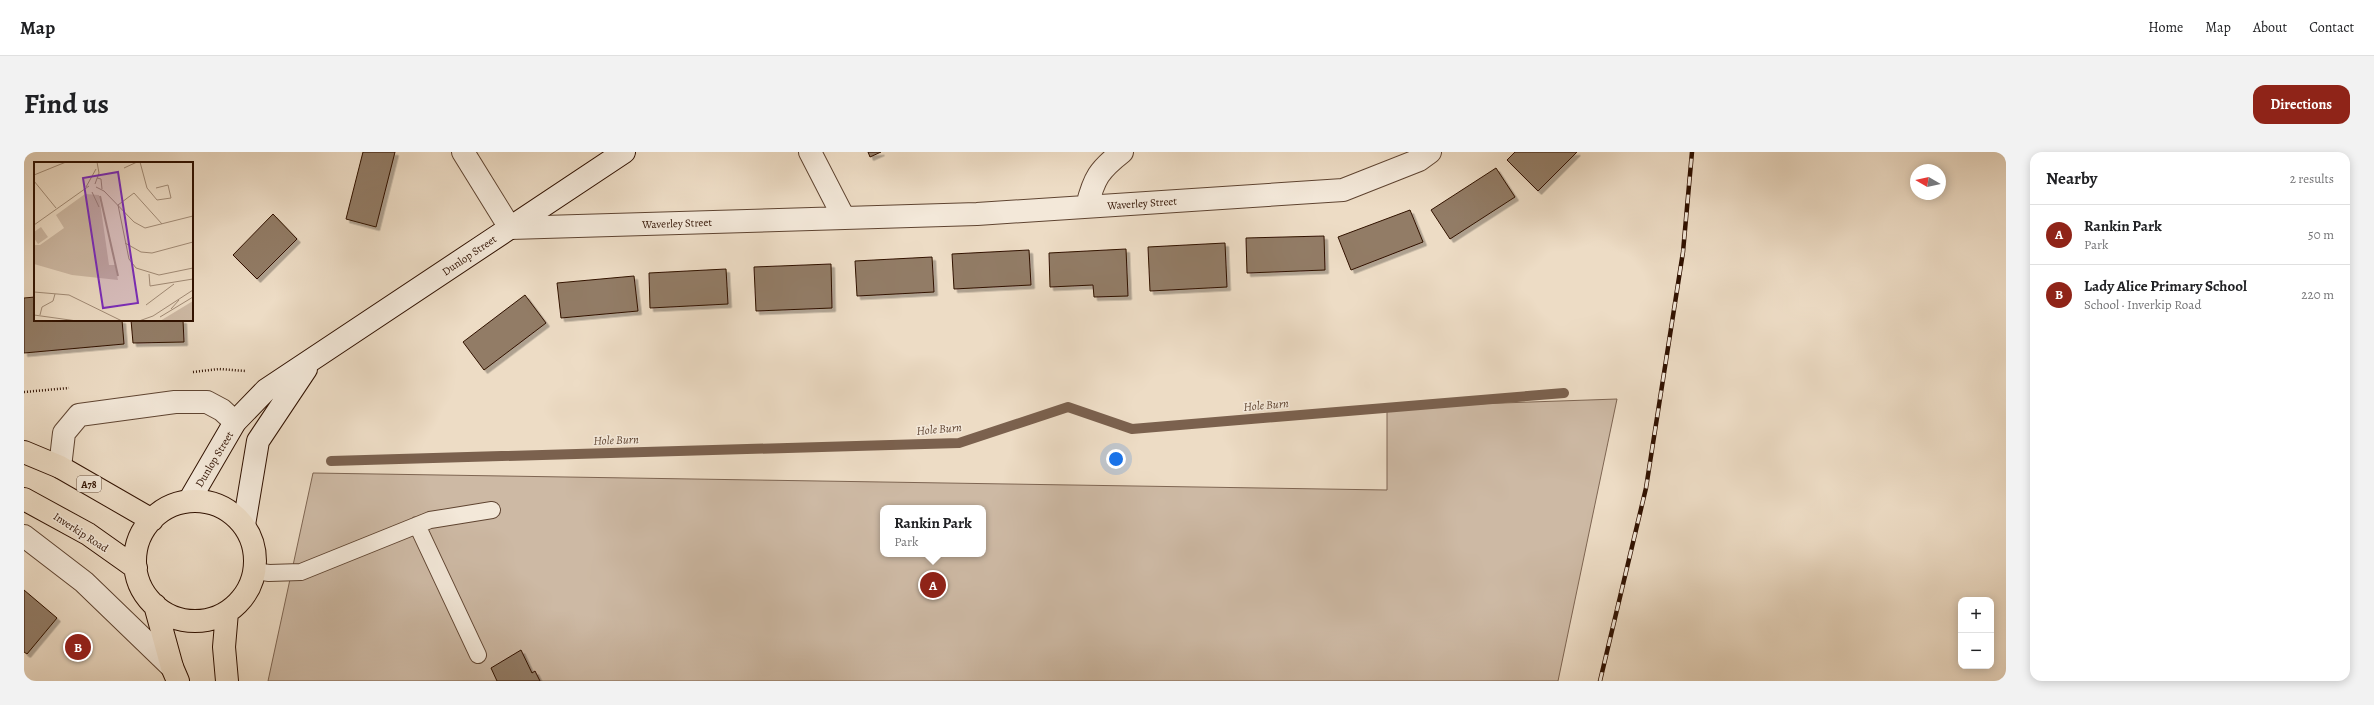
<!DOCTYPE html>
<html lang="en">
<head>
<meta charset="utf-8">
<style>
  :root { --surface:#fff; --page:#f2f2f2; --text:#202124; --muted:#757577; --line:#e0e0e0; --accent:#8f2418 }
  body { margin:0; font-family:Alegreya,serif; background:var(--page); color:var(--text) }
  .controls { position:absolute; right:12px; bottom:12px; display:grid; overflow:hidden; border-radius:8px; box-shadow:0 2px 10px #0003 }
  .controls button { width:36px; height:36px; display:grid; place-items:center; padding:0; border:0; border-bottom:1px solid var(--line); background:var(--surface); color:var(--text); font:20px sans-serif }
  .compass { position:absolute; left:1886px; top:12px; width:36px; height:36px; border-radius:50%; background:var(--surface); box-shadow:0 2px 10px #0003; rotate:279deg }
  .you { position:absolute; left:1092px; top:307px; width:14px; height:14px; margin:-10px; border:3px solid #fff; border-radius:50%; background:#1a73e8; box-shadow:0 0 0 6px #1a73e833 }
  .badge { display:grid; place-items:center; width:26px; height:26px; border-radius:50%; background:var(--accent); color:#fff; font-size:13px; font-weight:700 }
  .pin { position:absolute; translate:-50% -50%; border:2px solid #fff; box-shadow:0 1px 4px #0006 }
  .popup { position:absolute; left:856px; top:353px; width:106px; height:52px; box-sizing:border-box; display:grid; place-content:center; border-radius:8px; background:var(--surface); filter:drop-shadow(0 1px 3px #0005); font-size:13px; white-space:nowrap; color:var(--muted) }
  .popup b { font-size:15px; color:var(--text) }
  .popup::after { content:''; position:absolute; left:50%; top:100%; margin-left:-8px; border:8px solid transparent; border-top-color:var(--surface) }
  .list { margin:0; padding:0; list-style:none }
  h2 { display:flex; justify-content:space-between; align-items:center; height:52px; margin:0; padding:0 16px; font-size:17px }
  h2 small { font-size:13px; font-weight:400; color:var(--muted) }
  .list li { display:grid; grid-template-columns:26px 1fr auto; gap:12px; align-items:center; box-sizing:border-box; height:60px; padding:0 16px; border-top:1px solid var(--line) }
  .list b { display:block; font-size:15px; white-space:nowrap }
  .list p { margin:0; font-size:13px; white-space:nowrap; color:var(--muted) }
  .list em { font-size:13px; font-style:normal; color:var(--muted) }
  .map { position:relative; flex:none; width:1982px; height:529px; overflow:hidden; border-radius:12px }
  header { display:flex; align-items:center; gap:24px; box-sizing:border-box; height:56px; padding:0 20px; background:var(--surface); border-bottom:1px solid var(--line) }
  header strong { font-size:19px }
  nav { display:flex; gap:22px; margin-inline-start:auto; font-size:14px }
  .intro { display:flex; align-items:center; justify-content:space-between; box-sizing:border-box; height:96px; padding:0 24px }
  h1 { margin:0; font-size:28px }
  .button { padding:10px 18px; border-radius:12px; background:var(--accent); color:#fff; font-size:14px; font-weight:700 }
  main { display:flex; gap:24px; padding:0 24px }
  aside { flex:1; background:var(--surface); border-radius:12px; box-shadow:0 2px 10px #0003 }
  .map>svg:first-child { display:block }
</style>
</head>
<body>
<header>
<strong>Map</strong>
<nav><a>Home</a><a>Map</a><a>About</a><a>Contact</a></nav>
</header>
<div class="intro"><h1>Find us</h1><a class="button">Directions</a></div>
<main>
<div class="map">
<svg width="1982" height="529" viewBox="0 0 1982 529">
  <defs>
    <filter id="shadow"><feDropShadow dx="3.5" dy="3.5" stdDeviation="0" flood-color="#0004"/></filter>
  </defs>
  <rect width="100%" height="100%" fill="#eddcc5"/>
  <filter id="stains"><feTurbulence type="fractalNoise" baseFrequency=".005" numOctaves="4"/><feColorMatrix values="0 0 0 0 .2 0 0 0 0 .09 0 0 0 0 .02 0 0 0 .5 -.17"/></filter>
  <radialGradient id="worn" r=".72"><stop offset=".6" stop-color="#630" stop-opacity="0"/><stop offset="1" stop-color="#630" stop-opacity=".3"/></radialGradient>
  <path fill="#cdb9a4" stroke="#7e6552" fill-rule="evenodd" d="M1593,247L1534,529H244L289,321L1363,338V255ZM859,356H959V402H859Z"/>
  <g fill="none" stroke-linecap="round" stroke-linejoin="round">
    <path stroke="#7b614e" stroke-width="10" d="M307,309L935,291L1044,255L1108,277L1540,241"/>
  </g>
  <path fill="#927b66" stroke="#301100" filter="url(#shadow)" d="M339,0H371L352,75L322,67Z
    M844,0H857L846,5Z
    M1491,0H1553L1514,39L1483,8Z
    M1472,16L1491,45L1426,87L1407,58Z
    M1386,58L1399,90L1327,118L1314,85Z
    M249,62L273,87L233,127L209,103Z
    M1300,84L1301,118L1223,121L1222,86Z
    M1201,91L1203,135L1126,139L1124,95Z
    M1102,97L1104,144L1070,145L1069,133L1026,135L1025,101Z
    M1005,98L1007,133L930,137L928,102Z
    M908,105L910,140L833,144L831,109Z
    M807,112L808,156L732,159L730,115Z
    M702,117L704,152L626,156L625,121Z
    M610,124L614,159L537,166L533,131Z
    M501,143L522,171L460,218L439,190Z
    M11,145V168H98L100,192L0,201V146Z
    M107,168H159L160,190L109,191Z
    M0,438L33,466L3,502L0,500Z
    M497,498L508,521L511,519L516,529H473L467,516Z"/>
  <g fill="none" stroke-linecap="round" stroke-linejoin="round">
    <g stroke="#5f4431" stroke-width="18">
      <path id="lane" d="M393,373L454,503
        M230,419L245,421L277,420L406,368L468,358"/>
    </g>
    <g stroke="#5f4431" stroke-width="24">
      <path id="street" d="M439,0L486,76L953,62L1319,38L1395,8L1406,0
        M786,0L820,66
        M1063,54C1070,26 1075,18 1098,0
        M36,315L40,281L55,263L151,250H183L198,258L211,270
        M0,384L60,430L148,515"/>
    </g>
    <g stroke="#301100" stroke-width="24">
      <path id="secondary" d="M165,349L211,270L242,238L600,0
        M220,373L234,289L282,217"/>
    </g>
    <g stroke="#301100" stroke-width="24">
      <path id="highway" d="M0,300L36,315L128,368
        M0,347L64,382L112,416
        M111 409a60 60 0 1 1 120 0a60 60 0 1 1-120 0Z
        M131,453L148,515L154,529
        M203,460L200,495L203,529"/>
    </g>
    <path stroke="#301100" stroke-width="2.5" stroke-dasharray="1 2" stroke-linecap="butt" d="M169,220L195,217L222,219
      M0,240L45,236"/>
    <use href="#lane" stroke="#f3e8d9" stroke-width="16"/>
    <use href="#street" stroke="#f3e8d9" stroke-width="22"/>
    <use href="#secondary" stroke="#f3e8d9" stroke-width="22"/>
    <use href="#highway" stroke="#eddcc5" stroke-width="22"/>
    <g stroke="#301100" stroke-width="4.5">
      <path id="rail" d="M1576,529L1622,336L1659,100L1668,0"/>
    </g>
    <use href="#rail" stroke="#f3e8d9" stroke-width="3" stroke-dasharray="9" stroke-linecap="butt"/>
  </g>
  <g text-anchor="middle" stroke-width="3" stroke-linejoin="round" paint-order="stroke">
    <rect fill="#f3e8d9" stroke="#6a5241" stroke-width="1" x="53" y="324" width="24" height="16" rx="3"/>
    <g font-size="10" font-weight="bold" fill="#301100">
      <text x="65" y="336">A78</text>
    </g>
    <g font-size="11" fill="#301100" stroke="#f3e8d9">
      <text transform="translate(1118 51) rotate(-4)" y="4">Waverley Street</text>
      <text transform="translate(653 71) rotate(-2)" y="4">Waverley Street</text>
      <text transform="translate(445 103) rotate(-34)" y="4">Dunlop Street</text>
      <text transform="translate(190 307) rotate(-59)" y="4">Dunlop Street</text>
      <text transform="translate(57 380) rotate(33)" y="4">Inverkip Road</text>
    </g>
    <g font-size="12" font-style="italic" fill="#624734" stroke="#f3e8d9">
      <text transform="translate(1242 253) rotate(-5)" y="4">Hole Burn</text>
      <text transform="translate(915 277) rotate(-5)" y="4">Hole Burn</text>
      <text transform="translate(592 288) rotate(-2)" y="4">Hole Burn</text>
    </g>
  </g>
  <g transform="translate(10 10)">
    <rect width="159" height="159" fill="#eddcc5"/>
    <path d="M51,32L65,33L75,103H81L84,118L38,113L0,102V83H6L30,66L22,53ZM7,65L14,75L4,82L0,76V70ZM159,139V159H126Z" fill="#cdb9a4"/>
    <path fill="none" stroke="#ad9782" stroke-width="2" d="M66,34L84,114"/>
    <path fill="none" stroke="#a18b76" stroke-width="1" d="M106,0L113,26L123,38L137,36L134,23L122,26M90,6L103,0M0,13L32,0M63,16L67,17L68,27M0,19L22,46M61,22L65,11L63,0M52,25L62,7M62,25L70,29L100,60L111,66L159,54M58,30L65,45M128,62L100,31L84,43L95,97L102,106L125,113L159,106M0,63L55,24M91,81L107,90L118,91L159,80M115,112L116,124L159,117M0,130L35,133L88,159M112,143L140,122M137,147L145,138M0,153L43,159M6,153L8,145L19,139L21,132M126,155L159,135M105,159L119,154L159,128"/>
    <path fill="#7b2cbf" fill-opacity="0.15" stroke="#7b2cbf" stroke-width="2" d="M84,10L104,141L69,146L49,16Z"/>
    <rect width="159" height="159" fill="none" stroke="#301100" stroke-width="2"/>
  </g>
  <rect width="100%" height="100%" filter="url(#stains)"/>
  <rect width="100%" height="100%" fill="url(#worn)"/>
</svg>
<div class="controls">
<button>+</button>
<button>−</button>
</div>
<svg class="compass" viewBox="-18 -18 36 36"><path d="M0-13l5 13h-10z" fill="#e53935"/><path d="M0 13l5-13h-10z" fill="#757577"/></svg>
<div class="you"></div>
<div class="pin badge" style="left:909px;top:433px">A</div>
<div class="popup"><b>Rankin Park</b>Park</div>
<div class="pin badge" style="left:54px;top:495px">B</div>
</div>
<aside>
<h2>Nearby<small>2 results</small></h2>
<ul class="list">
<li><span class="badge">A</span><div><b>Rankin Park</b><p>Park</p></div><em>50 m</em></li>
<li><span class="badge">B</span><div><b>Lady Alice Primary School</b><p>School · Inverkip Road</p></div><em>220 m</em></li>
</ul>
</aside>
</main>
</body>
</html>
